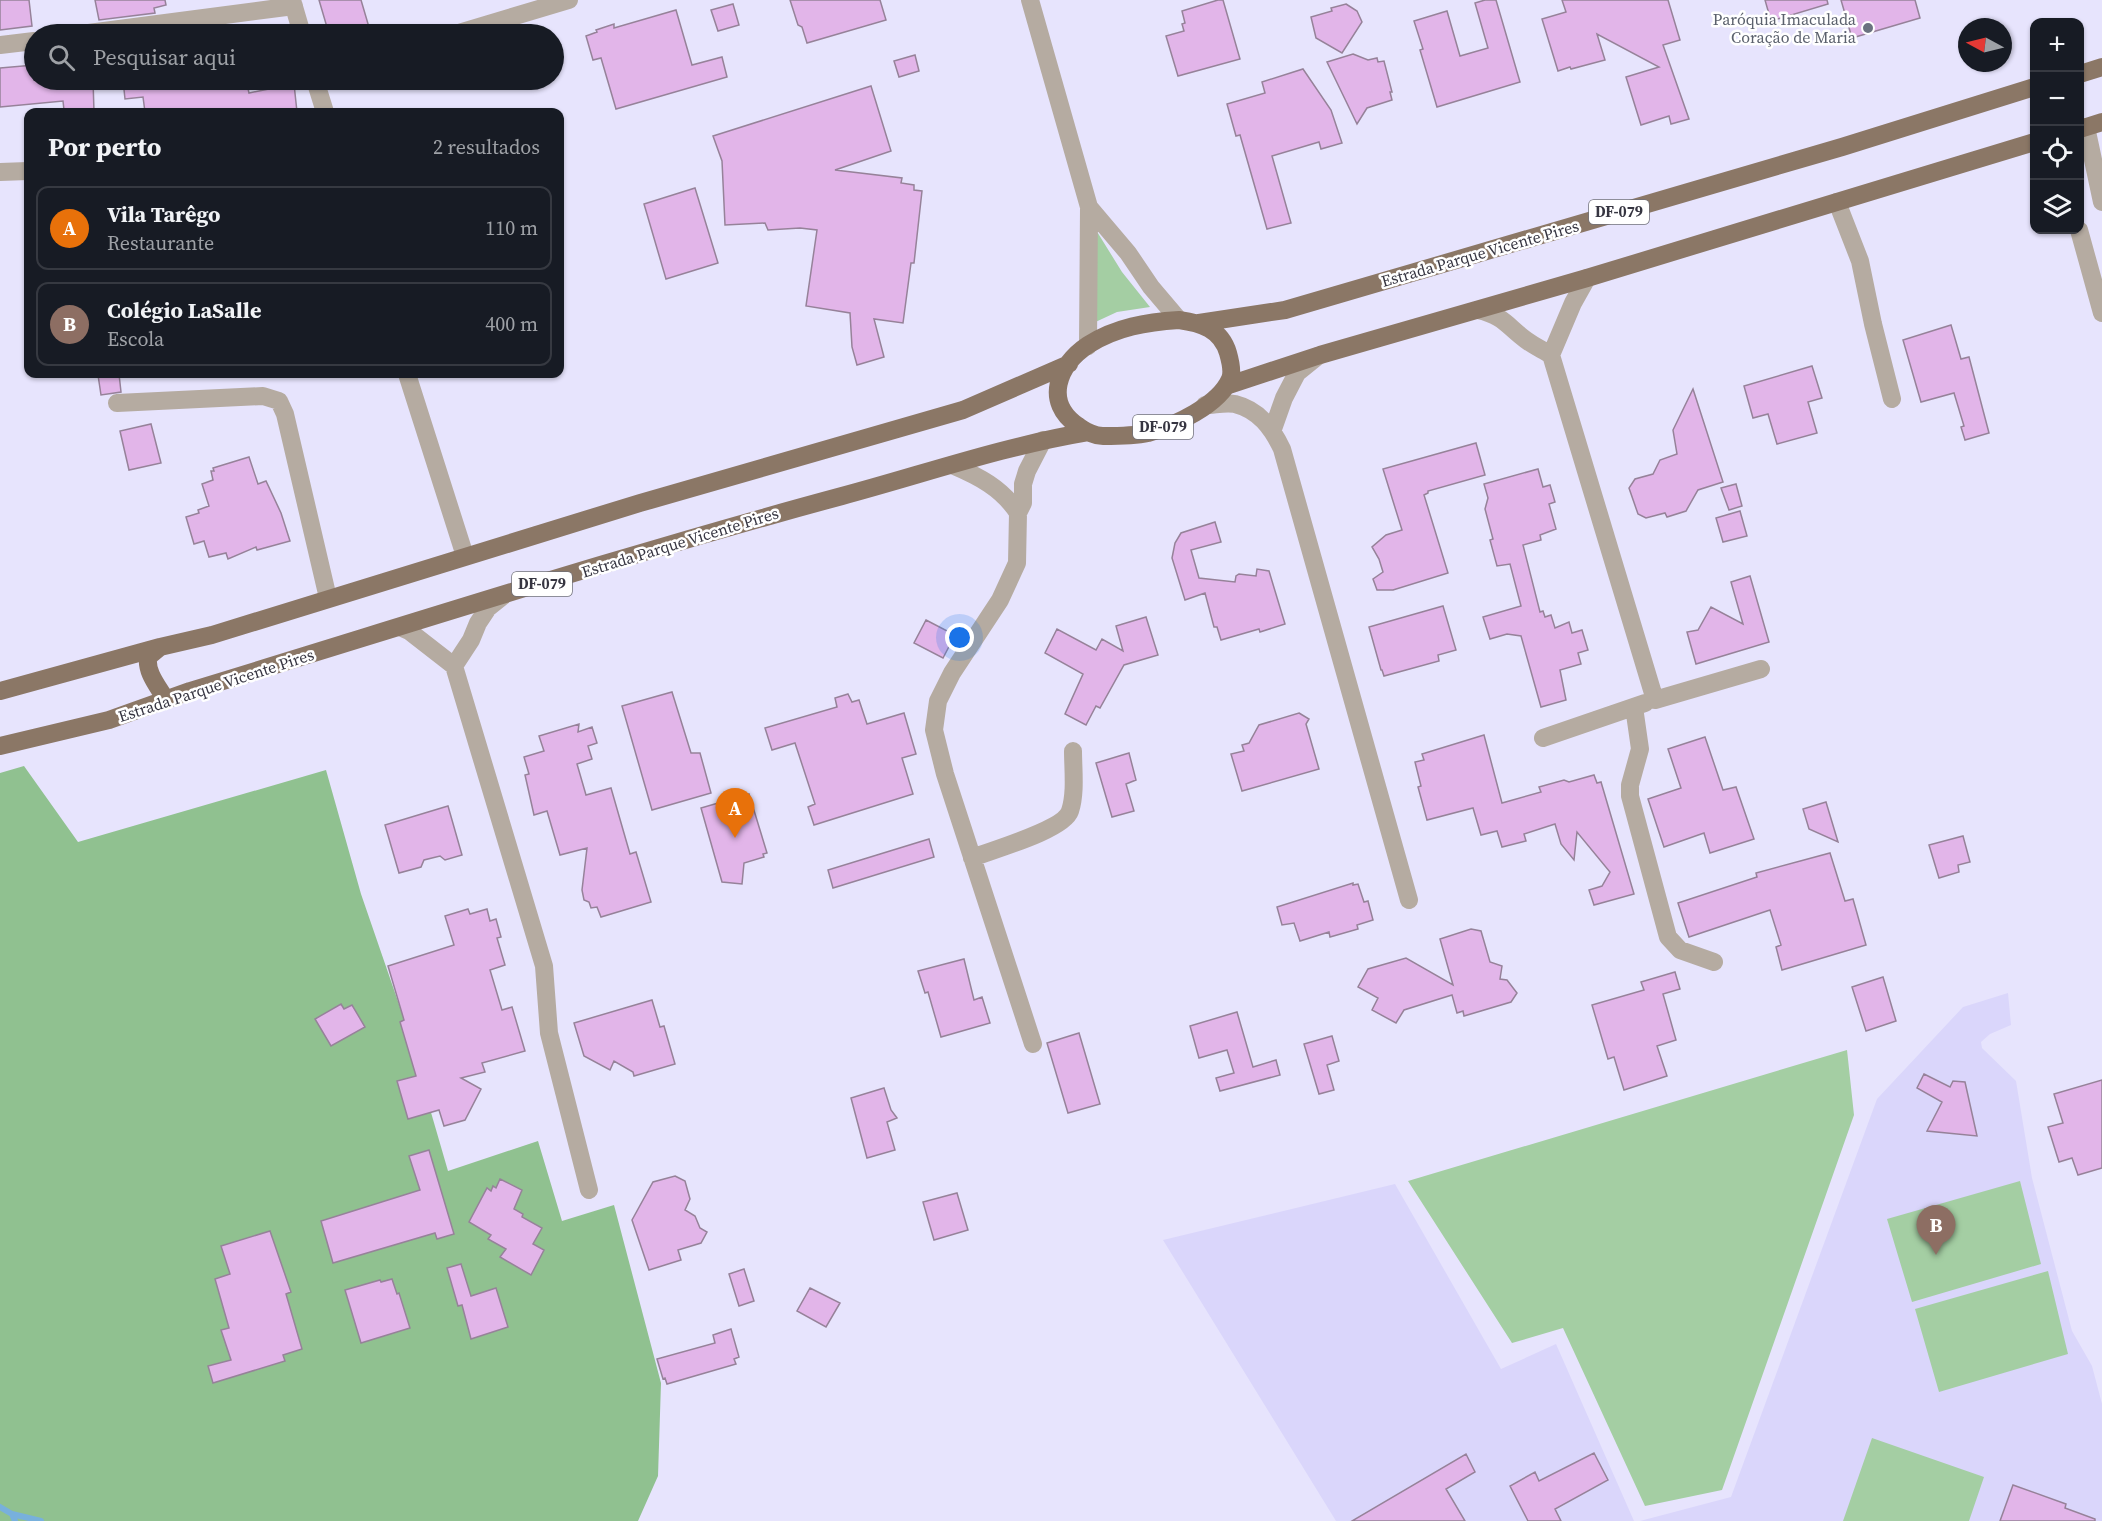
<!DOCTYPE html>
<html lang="pt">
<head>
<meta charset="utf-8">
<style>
  :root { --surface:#171b24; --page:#20242c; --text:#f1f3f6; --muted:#9ea1a6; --line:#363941; --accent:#0d805d }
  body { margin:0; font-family:"Source Serif 4",serif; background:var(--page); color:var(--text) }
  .controls { position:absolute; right:18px; top:18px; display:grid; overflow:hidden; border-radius:12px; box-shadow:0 2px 4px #0004 }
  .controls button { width:54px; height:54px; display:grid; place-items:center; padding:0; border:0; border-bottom:2px solid var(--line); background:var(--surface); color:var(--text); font:30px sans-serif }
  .compass { position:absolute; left:1958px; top:18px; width:54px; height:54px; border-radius:50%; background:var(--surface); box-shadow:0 2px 4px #0004; rotate:277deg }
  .you { position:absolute; left:960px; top:638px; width:21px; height:21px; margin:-15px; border:4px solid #fff; border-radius:50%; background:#1a73e8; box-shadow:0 0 0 9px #1a73e833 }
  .badge { display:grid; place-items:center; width:39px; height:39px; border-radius:50%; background:var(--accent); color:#fff; font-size:20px; font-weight:700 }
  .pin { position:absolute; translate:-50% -50px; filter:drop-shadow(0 2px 3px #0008) }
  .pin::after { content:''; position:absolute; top:32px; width:21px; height:18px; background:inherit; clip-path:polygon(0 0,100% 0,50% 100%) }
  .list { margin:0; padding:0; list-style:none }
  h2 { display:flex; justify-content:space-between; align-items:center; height:78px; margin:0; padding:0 24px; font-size:26px }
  h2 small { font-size:20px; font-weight:400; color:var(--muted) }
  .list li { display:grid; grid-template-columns:39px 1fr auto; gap:18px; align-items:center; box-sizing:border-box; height:84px; margin:0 12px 12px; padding:0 12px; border:2px solid var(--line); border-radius:12px }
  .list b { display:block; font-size:22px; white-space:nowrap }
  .list p { margin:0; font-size:20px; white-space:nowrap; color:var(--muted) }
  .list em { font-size:20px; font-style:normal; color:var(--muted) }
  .icon { flex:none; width:33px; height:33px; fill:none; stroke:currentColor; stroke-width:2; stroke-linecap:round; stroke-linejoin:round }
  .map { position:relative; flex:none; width:2102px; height:1521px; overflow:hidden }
  .search { position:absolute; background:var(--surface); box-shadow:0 2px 4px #0004; left:24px; top:24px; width:540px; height:66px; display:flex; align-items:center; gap:15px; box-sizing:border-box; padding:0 21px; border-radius:33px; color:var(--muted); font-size:22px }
  .panel { position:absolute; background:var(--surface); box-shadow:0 2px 4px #0004; left:24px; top:108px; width:540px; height:270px; border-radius:12px }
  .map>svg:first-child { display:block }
</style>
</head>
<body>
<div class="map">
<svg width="2102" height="1521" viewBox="0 0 2102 1521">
  <rect width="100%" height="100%" fill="#e7e4fd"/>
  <path fill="#dad6fb" d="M2008,993L2011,1025L1990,1034L1981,1042L1982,1048L2016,1081L2032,1178L2072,1331L2092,1366L2102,1404V1521H1640L1731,1497L1877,1099L1963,1007Z
    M1395,1184L1501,1369L1556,1344L1634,1521H1336L1163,1240Z"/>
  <path fill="#a4cea3" d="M1091,222L1122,272L1150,307L1117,312L1089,325Z
    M1847,1050L1854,1115L1722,1490L1645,1506L1563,1328L1512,1343L1408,1181Z
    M2020,1181L2041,1264L1912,1302L1887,1219Z
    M2048,1271L2068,1354L1939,1392L1915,1309Z
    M1872,1438L1984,1477L1969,1521H1843Z"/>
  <path fill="#90c190" d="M24,766L78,842L326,770L361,894L403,1016L448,1171L538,1141L562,1221L614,1205L661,1383L658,1476L638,1521H0V773Z"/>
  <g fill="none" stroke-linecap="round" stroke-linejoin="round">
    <path stroke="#78b0dc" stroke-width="6" d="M0,1507L12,1514L15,1521
      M12,1514L41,1521"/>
  </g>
  <path fill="#e2b5e9" stroke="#968299" stroke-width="1.5" d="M0,0H29L32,26L0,30Z
    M95,0H165L166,5L154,8L155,13L99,20Z
    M319,0H361L371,34H329Z
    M790,0H880L886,20L807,43L802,27L798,25Z
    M1218,0H1223L1240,59L1178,76L1166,36L1184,31L1182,24L1185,23L1182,11Z
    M1485,0H1496L1520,82L1437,107L1420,50L1423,49L1414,21L1447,11L1460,56L1488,48L1475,3Z
    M1562,0H1668L1680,40L1663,45L1689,119L1671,124L1669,116L1641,125L1626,77L1659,67L1597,34L1605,60L1571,69L1570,67L1558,71L1542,19L1566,12Z
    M1765,0H1827L1828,4L1771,21Z
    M1841,0H1915L1920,18L1852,38Z
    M733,4L739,25L718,31L711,10Z
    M1346,4L1357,11L1362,22L1342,53L1316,38L1311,17L1332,11L1331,8Z
    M676,10L692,65L722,57L727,77L616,109L601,58L593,60L586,36L597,32L596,30L614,24V28Z
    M1353,54L1368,60L1377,58L1378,62L1384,61L1392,92H1390L1392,100L1367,108L1357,124L1327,62Z
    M915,55L919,71L899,77L894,61Z
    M34,65V80H93L94,112H68V110H64L63,101L0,107V68Z
    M1303,69L1331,110L1342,143L1321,149L1319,142L1272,156L1291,223L1267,229L1240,135L1236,136L1227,104L1265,93L1262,82Z
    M123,80H246L249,93L294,84L297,112H145L143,97L125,99Z
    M871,86L891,151L835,170L902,178L901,183L914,185V190L922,191L914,263H911L903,323L874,319L884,357L857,365L852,347L850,313L806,306L817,230L800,228L768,230L765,223L725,225L722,161L713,136Z
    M695,188L718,263L666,279L644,204Z
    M1951,325L1961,359L1969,357L1989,433L1965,440L1961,427L1964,426L1954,393L1921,402L1903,340Z
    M1812,366L1822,398L1808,402L1817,433L1777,444L1768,414L1753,418L1744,386Z
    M119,374L121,392L101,395L98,375Z
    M1693,389L1723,482L1698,490L1686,511L1667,517L1665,513L1646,518L1638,514L1629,488L1635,479L1653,474L1660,460L1677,454L1673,430Z
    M151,424L161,463L129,470L120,431Z
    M1476,443L1485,475L1428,491V493L1424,495L1448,573L1393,590H1377L1373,579L1383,572L1379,559L1372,547L1386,535L1402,530L1383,469Z
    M249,457L258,484L266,481L281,513L290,541L257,550L256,547L228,559L226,553L209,557L204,541L194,544L186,517L199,513L198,510L209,506L202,484L213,480L211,471H214L213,468Z
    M1538,469L1543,487L1550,485L1555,502L1549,504L1556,529L1540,535L1541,540L1523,545L1540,612L1543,611L1545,617L1551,615L1555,628L1569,622L1572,633L1582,630L1588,650L1578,653L1581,664L1560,670L1566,700L1541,707L1521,636L1507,634L1490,639L1483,617L1521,606L1510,564L1497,566L1490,540L1493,539L1485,509L1488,498L1484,484Z
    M1736,484L1742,506L1729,510L1721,488Z
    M1740,511L1747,536L1723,542L1716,518Z
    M1215,522L1221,542L1191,550L1199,578L1235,582L1236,576L1239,574L1256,576L1257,569L1269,571L1285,624L1260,632L1259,629L1221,640L1217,627H1214L1205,593L1185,600L1172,558L1175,543L1181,533Z
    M1750,576L1769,642L1696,664L1687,632L1698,630L1711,607L1743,624L1731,582Z
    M1443,606L1456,650L1438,655L1439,661L1384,676L1382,670H1381L1369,627Z
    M1146,617L1158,655L1124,665L1100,708L1096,706L1086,725L1065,714L1083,674L1045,653L1057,629L1096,650L1102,639L1123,651L1116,626Z
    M926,620L955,635L943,658L914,643Z
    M672,692L691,753H700L711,793L652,810L622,706Z
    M848,694L852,702L859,700L867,724L904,713L916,754L902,758L913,794L814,825L808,807L815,804L795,743L772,750L765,728L837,707L835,698Z
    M1299,713L1309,719L1306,724L1319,769L1242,791L1231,754L1244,751L1242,745L1249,743L1259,725Z
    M579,724L578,732L592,727L597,743L588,746L592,759L577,764L586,795L611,788L630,854L636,852L651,902L601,917L597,907L591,908L589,902L584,900L582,890L587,848L560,855L547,811L534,815L525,775L529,774L524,757L544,751L539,736Z
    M1484,735L1502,803L1541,792L1539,787L1564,780L1569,782L1594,775L1597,783L1601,782L1634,894L1594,905L1589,890L1602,886L1610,872L1577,832L1574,860L1561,844L1555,824L1524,834L1526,841L1502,847L1497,831L1481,835L1473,808L1427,820L1418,787L1421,786L1415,762L1424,760L1422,754Z
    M1705,737L1723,790L1736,787L1754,839L1710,853L1704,833L1664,847L1648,799L1681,788L1668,749Z
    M1129,753L1136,780L1126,784L1134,811L1112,817L1096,763Z
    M749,794L767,853L763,854L764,857L744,863L742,884L722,882L701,808Z
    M1826,802L1838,842L1809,829L1803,809Z
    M448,806L462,855L445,860L440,856L424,860L421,867L399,873L385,825Z
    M1963,836L1970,862L1958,865L1959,872L1939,878L1929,845Z
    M929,839L934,857L833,888L828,870Z
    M1830,853L1845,901L1853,899L1866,945L1782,970L1776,947L1781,945L1770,910L1689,937L1678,903L1757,877L1756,873Z
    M1353,883V885L1358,884L1364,902L1368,901L1373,920L1357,925L1358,929L1330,937L1329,932L1300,941L1294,923L1282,925L1277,907Z
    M468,909L470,914L487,909L490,921L496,919L501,937L497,938L505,965L490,970L502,1010L512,1007L525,1051L482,1063L485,1072L461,1078L481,1089L465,1120L444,1126L439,1110L408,1119L397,1081L416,1076L400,1022L404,1020L388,966L454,945L445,916Z
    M1471,929L1481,931L1490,962L1502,966L1500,979L1507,980L1517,993L1511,1002L1464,1016L1463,1011L1457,1013L1452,995L1404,1010L1396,1023L1372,1010L1378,998L1358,987L1368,969L1406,958L1453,985L1440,939Z
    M964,959L974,1000L982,997L990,1023L941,1037L928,992L925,993L918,971Z
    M1675,972L1680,989L1663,994L1676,1040L1657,1046L1667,1076L1624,1090L1614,1057L1608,1059L1592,1005L1644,990L1641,982Z
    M1883,977L1896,1021L1866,1031L1852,987Z
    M652,1000L660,1027L664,1026L675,1064L634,1076L633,1072L614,1061L610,1070L584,1056L574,1023Z
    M341,1004L344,1009L352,1005L365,1027L331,1046L315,1019Z
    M1237,1012L1253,1067L1276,1060L1280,1075L1220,1091L1216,1078L1234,1073L1227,1050L1199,1058L1190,1026Z
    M1079,1033L1100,1104L1068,1113L1047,1043Z
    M1332,1036L1339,1061L1327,1065L1334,1090L1319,1094L1304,1044Z
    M1924,1074L1950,1087L1953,1081L1965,1082L1977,1136L1927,1131L1942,1102L1917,1088Z
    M2102,1080V1168L2078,1175L2072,1158L2059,1162L2048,1127L2063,1123L2054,1094Z
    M884,1088L891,1110L897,1118L887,1122L895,1150L867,1158L851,1098Z
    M429,1150L454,1234L437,1239L435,1233L333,1263L321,1221L420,1190L409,1156Z
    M675,1176L685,1181L690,1199L685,1210L695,1216L700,1228L707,1232L701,1243L678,1250L681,1260L649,1270L632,1220L653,1182Z
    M500,1179L522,1190L514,1209L523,1214L522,1217L542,1228L533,1244L544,1250L531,1275L500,1257L506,1249L488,1239L491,1235L469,1222L487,1188L491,1191L493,1186L496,1188Z
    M957,1193L968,1230L934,1240L923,1202Z
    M270,1231L291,1292L286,1294L302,1349L283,1355L285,1361L213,1383L208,1366L231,1360L221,1330L229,1328L215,1279L230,1274L221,1246Z
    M461,1264L471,1296L496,1288L508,1327L471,1339L462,1305L458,1306L447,1268Z
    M744,1269L754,1301L739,1306L729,1274Z
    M392,1279L397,1294L399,1293L410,1328L361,1343L345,1290L380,1280L381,1282Z
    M810,1288L840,1303L826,1327L797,1311Z
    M731,1329L739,1357L734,1359L736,1364L667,1384L665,1378L663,1379L657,1359L715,1343L713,1335Z
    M1594,1453L1608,1480L1555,1509L1561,1521H1528L1510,1486L1535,1472L1539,1481Z
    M1466,1454L1475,1472L1446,1489L1465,1521H1352Z
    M2013,1485L2066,1504L2065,1508L2095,1519V1521H2000Z"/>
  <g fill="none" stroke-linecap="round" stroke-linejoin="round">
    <path stroke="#b5aba1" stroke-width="18" d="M292,0L302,34
      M1030,0L1089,207L1088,346
      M81,34L294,6
      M455,34L569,0
      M0,45L34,41
      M315,80L325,112
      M2086,127L2102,202
      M0,172L28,171
      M1837,202L1860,261L1873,324L1892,399
      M1089,207L1128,253L1151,287L1179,320
      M2079,230L2102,313
      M1587,278L1573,303L1551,355L1655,700L1761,669
      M1478,310C1504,316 1507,326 1526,340C1534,346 1543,350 1551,355
      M407,374L465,556
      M117,403L263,396L279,401L285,414L328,598
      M1205,405C1214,405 1226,402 1235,404C1259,410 1272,428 1282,449L1409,900
      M1273,429L1284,398L1297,373L1318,356
      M952,465C978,476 1002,488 1018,513
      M400,627L409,631L454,666L544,966L549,1033L589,1190
      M454,666L471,640L478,623L488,608L503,596
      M1634,707L1640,749L1630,785V796L1668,937L1680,950L1714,962
      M1543,738L1645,703
      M972,858C992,850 1064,830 1070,811C1076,793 1073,769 1073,751
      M1033,1044L945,774L934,730L938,701L952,673L1000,600L1017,563L1018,513L1023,503V484L1027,471L1043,440"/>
    <path stroke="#8b7766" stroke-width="18" d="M2080,74L2102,67
      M2080,129L2102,122
      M1179,320C1201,323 1221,329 1228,353C1230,360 1233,372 1230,379C1219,405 1174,426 1148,433C1134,436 1118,436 1103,436C1093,436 1086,431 1078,426C1043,402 1058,365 1088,345C1116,327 1147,322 1179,320Z
      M1199,323L1285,310L1842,147L2034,87
      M1226,386L1320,355L1587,278L2034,142
      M160,647L148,657C146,673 158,686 166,700
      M0,691L160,647L212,635L640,503L963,410L1069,364
      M0,746L109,720L190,691C407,625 623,555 842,496C924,474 1004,446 1088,432"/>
  </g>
  <circle fill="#6b7280" stroke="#fff" stroke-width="2" cx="1868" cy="28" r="6"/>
  <g text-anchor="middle" stroke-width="5" stroke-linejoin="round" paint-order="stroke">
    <g fill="#fff" stroke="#72727a" stroke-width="1.5">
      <rect x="1589" y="200" width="60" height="24" rx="4.5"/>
      <rect x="1133" y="415" width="60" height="24" rx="4.5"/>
      <rect x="512" y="572" width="60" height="24" rx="4.5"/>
    </g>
    <g font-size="15" font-weight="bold" fill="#363541">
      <text x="1619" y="217">DF-079</text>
      <text x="1163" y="432">DF-079</text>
      <text x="542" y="589">DF-079</text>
    </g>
    <g font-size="16" fill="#5b616d" stroke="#fff" text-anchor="end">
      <text x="1856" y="25">Paróquia Imaculada<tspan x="1856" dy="18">Coração de Maria</tspan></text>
    </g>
    <g font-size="16" fill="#363541" stroke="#fff">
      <text transform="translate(1480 253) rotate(-16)" y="6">Estrada Parque Vicente Pires</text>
      <text transform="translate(680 542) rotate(-17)" y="6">Estrada Parque Vicente Pires</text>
      <text transform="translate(216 685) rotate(-18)" y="6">Estrada Parque Vicente Pires</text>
    </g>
  </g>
</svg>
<div class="controls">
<button>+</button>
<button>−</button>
<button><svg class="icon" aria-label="locate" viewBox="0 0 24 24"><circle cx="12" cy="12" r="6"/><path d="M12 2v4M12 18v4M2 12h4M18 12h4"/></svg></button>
<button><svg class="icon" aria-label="layers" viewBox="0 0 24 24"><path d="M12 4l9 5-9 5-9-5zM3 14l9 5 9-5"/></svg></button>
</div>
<svg class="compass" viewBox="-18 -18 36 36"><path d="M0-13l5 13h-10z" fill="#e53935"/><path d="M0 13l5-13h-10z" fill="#9ea1a6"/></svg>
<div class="you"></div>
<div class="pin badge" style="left:735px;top:838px;background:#e8710a">A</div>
<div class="pin badge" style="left:1936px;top:1255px;background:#8d6e63">B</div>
<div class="search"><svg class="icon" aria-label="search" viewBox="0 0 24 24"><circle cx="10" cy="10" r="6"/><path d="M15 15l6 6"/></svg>Pesquisar aqui</div>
<section class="panel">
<h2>Por perto<small>2 resultados</small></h2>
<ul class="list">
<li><span class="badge" style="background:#e8710a">A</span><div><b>Vila Tarêgo</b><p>Restaurante</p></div><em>110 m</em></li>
<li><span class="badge" style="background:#8d6e63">B</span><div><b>Colégio LaSalle</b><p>Escola</p></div><em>400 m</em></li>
</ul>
</section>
</div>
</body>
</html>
